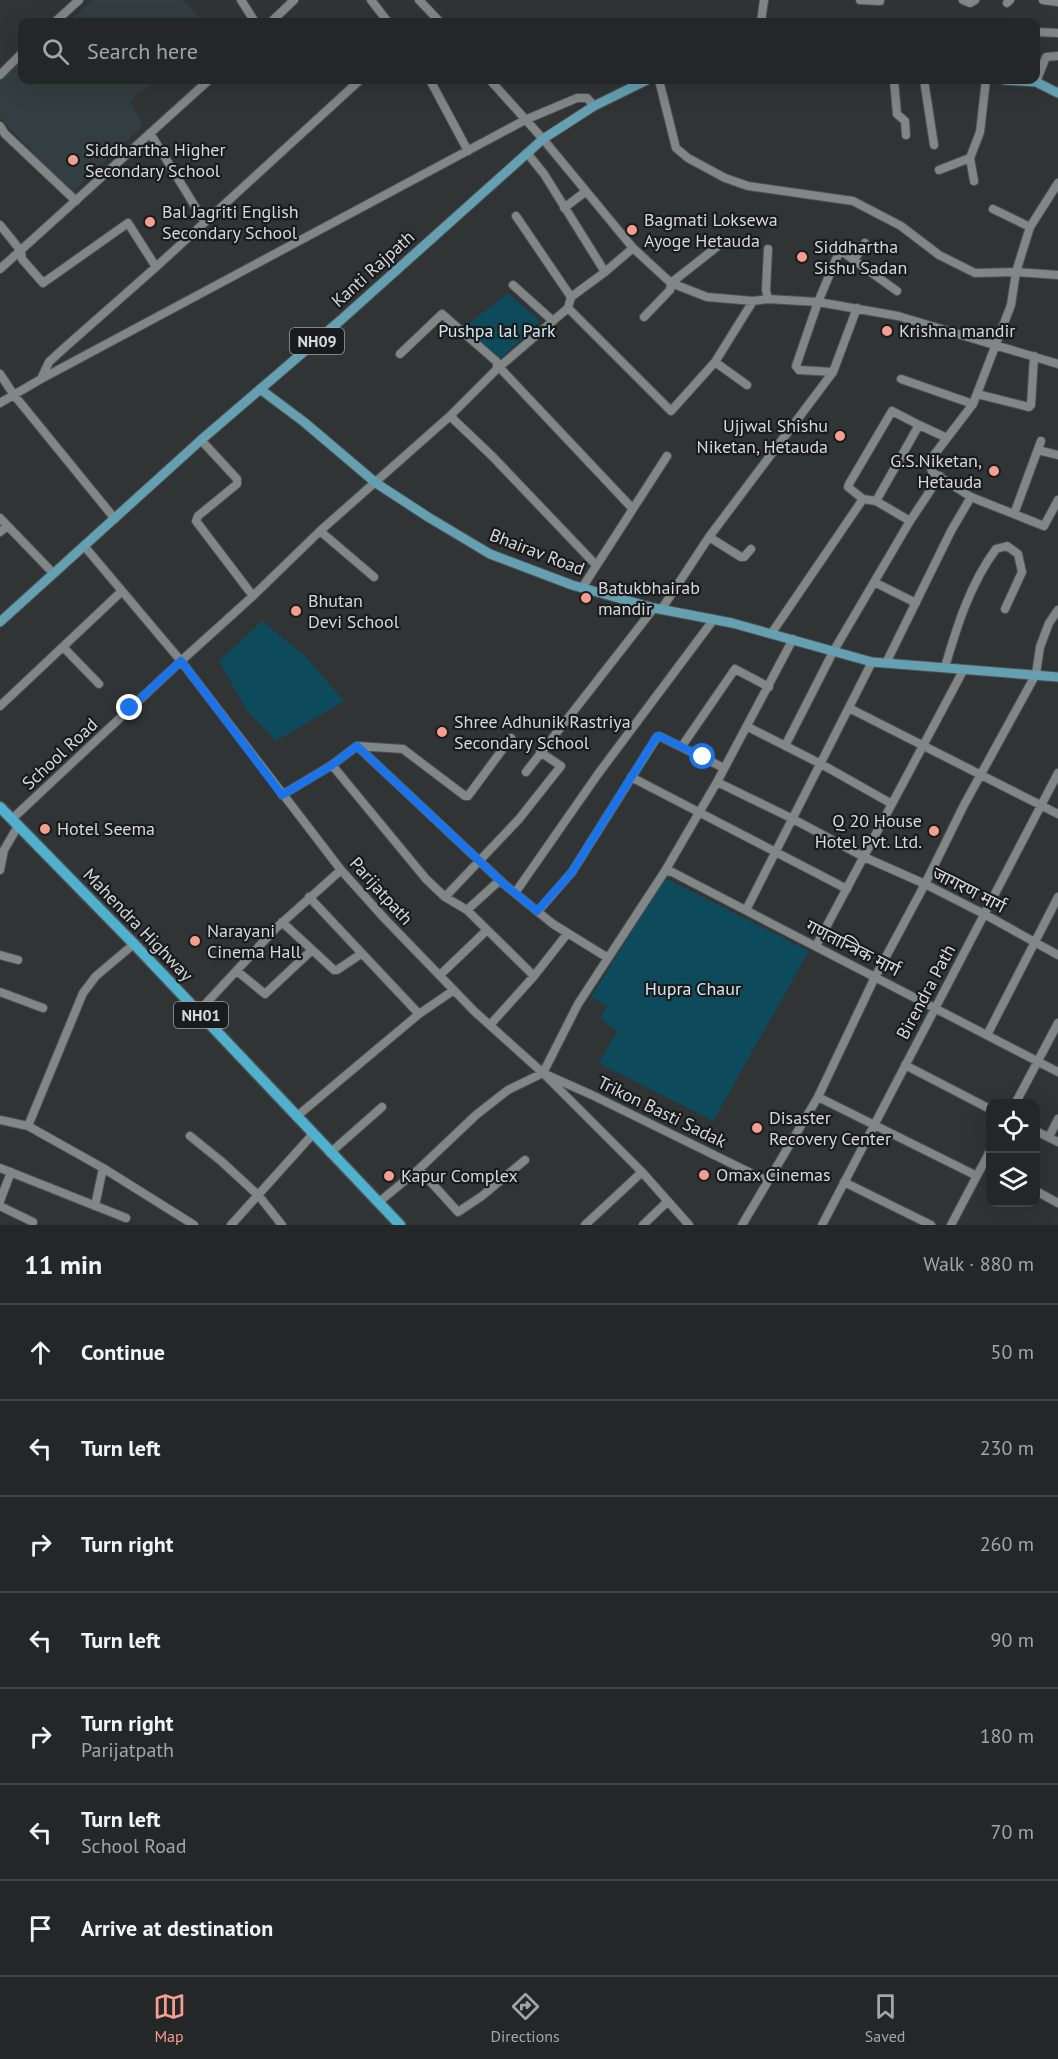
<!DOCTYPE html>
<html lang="en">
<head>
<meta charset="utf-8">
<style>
  :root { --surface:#242728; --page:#2c2f30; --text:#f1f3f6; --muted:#a3a5a8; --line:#414445; --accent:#f59d8e }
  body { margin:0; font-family:"PT Sans","Noto Sans Devanagari",sans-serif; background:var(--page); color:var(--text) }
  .controls { position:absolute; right:18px; bottom:18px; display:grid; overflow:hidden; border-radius:12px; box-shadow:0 6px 24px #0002 }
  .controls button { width:54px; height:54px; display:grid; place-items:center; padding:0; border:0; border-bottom:2px solid var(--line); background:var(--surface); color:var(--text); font:30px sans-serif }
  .stop { position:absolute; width:18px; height:18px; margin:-14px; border:4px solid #1a73e8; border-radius:50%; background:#fff }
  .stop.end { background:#1a73e8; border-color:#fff; box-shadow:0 2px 6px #0008 }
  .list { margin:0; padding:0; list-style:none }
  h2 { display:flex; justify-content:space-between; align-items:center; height:78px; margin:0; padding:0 24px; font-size:26px }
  h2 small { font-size:20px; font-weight:400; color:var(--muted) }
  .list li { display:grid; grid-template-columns:39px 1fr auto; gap:18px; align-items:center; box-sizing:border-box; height:96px; padding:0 24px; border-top:2px solid var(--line) }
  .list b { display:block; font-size:22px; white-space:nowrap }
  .list p { margin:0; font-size:20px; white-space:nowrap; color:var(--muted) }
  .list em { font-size:20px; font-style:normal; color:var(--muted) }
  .icon { flex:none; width:33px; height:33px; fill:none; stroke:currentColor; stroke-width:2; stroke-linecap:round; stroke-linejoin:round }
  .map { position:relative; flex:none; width:1058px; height:1225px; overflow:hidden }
  .search { position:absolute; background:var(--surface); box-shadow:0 6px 24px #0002; left:18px; right:18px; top:18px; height:66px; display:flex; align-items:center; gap:15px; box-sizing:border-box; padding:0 21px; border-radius:12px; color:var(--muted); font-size:22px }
  .sheet { height:750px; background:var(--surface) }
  nav { display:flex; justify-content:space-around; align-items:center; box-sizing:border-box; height:84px; border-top:2px solid var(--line); background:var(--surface); font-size:16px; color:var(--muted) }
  nav a { display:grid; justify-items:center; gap:3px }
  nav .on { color:var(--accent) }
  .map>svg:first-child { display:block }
</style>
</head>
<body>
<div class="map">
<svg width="1058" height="1225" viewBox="0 0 1058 1225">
  <rect width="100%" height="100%" fill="#303435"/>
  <path fill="#323e41" d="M93,0H183L204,22H69Z
    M22,60V80H157L130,101L143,126L70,194L0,117V78Z"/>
  <path fill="#0d4a5b" d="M508,293L540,321L497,362L462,329Z
    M262,621L305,656L344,701L276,741L247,711L219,661Z
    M665,878L809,951L713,1121L599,1063L617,1031L600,1019L607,1006L591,997Z"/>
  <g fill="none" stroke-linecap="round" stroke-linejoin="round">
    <g stroke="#4d5152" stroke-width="10">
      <path id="minor" d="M241,0L255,22
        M371,0L388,22
        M419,0L440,22
        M860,0L880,1
        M963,0L970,3L975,0
        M1043,0L1058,2
        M1007,3L1010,0
        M55,22L79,0
        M271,22L294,0
        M761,22L764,0
        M1036,32L1058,33
        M0,75L22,53
        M430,80L468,151
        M490,80L543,139L633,248L671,283L707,297L753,301L768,299L818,302L898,316L1058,364
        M659,80L676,148L688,158L725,178L748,186L853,201L901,226L939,255L975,273L1016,272L1058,275
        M894,80L897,114L905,121L906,135
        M924,80L934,145
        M1036,82L1046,57L1058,56
        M0,126L5,134L76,201
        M150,133L204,221
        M527,153L544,174L605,272
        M939,170L970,158
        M974,181L970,158L980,132L986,80
        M564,208L585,192
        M993,209L1030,227
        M516,216L571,297
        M0,225L21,251L22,259L43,283L128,223L156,267
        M854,260L865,243
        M0,269L209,80
        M513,285L553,321
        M768,299L766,290L768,249
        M568,308L671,411L715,362L753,301
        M644,317L670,290L671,283L718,246
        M400,354L442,314L497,362V369
        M715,362L747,385
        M500,368L632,508
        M833,372L799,370L796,366L818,302L840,250L897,291
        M0,374L14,395L115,519
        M41,379L525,120L577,98H587L594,106
        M901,379L973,404
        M977,394L1029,407L1031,405L1034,356
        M0,403L41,379L49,362L62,350L156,267L360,80
        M450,416L492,456L596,565
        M947,438L934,455L930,465L932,472L971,497L1044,526L1058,500
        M201,440L237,479V484L198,516L196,521L253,596
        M1038,450L1058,455
        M863,499L876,501L919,425L947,438L973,404L1011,305L1016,272L1030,227L1058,183
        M876,501L910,521
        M1014,514L1041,441
        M0,518L53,573
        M320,531L374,577
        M0,532L7,526
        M709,537L741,557H744L751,549
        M85,547L181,661L341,870L385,919L474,1011L543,1073L642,1172L689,1225
        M874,582L916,603
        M582,588L667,456
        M661,610L709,537L833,372L857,308
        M771,634L863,499L848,487L849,484L892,411L919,425
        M64,648L99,684
        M886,663L951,531L971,497
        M945,667C957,626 970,584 996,549L1007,546L1018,554L1022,572L1005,609
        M0,706L122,591
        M849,708L1058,814
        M748,727L821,764L892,804
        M357,746L505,885L553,924L608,958
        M682,746L735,669L769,687
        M785,746L833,652L910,521L940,476
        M332,765L426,879L445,897L467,910L534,976
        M526,772L654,608
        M631,777L847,889
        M717,782L793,819L864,857L925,884L984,914L1058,955
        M282,795L332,765L357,746L403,749L465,796H468L511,738
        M12,819L181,661L253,596L320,531L450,416L497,369L568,308L571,297L605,272L633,248
        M0,870L4,850L18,826
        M665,871L672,872L1058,1072
        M515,893L598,774L714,619
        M309,897L419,1014
        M445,897L519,819L561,766L540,752
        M467,910L500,880
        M746,910L872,662
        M538,911L572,872L657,737L659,736L724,768
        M282,922L334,970H337L361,954
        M816,946L964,669
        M0,955L18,960
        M237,971L265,994L312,950
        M440,975L487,930
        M0,992L43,1008
        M198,1012L276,928L341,870
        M490,1025L534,976L567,934
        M987,1035L1058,897
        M905,1065L990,1109
        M547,1075L592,1095L767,1181
        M818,1097L977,1176
        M1015,1104L1058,1023
        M296,1117L419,1014L454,990
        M0,1120L28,1126L103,1168L194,1225
        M28,1126L83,993L96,976L134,944
        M1036,1131L1058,1142
        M190,1136L221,1161L259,1196L282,1225
        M1049,1137L1058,1119
        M330,1153L382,1107
        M0,1168L126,1218
        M419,1169L458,1212L482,1196L525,1160
        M844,1182L931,1225
        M1036,1191L1058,1203
        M0,1201L11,1172
        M379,1202L419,1169L476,1115L508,1090L543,1073L578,1004L665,871L717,782L793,639
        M0,1206L33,1222
        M95,1206L103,1168
        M231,1225L312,1135
        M585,1225L642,1172
        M643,1225L667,1202
        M742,1225L818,1097L875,977L925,884L964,805L1036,674L1040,647L1049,623L1058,610
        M822,1225L1058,773
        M951,1225L990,1151"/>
    </g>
    <g stroke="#4d5152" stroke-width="11">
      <path id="major" d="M1004,80L1036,82L1058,93
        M260,389L304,422L376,483L428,517L490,554L572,585L654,608L732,623L872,662L1058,677
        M0,622L201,440L342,319L543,139L594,106L647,80"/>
    </g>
    <g stroke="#4d5152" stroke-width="13">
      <path id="highway" d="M0,807L134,944L400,1225"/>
    </g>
    <use href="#minor" stroke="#818687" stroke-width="8"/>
    <use href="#major" stroke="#64a0b2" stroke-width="9"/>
    <use href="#highway" stroke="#50b1cf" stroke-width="10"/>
  </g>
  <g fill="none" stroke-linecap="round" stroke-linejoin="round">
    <path stroke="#1a73e8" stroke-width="8" d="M130,708L181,661L282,795L332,765L357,746L505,885L537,911L572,872L657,736H659L703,757"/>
  </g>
  <g fill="#f59d8e" stroke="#191b1c" stroke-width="2">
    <circle cx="73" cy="160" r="6"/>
    <circle cx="150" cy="222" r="6"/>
    <circle cx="632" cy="230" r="6"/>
    <circle cx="802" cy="257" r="6"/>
    <circle cx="887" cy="331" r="6"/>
    <circle cx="840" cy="436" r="6"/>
    <circle cx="994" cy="471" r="6"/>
    <circle cx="586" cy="598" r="6"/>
    <circle cx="296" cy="611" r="6"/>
    <circle cx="442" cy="732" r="6"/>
    <circle cx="45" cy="829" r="6"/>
    <circle cx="934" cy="831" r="6"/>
    <circle cx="195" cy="941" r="6"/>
    <circle cx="757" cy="1128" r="6"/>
    <circle cx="704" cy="1175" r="6"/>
    <circle cx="389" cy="1176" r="6"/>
  </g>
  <g text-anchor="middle" stroke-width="4.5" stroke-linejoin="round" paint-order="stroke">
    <g fill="#191b1c" stroke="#9d9fa0" stroke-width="1.5">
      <rect x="290" y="328" width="54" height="26" rx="4.5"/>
      <rect x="174" y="1002" width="54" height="26" rx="4.5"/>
    </g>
    <g font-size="16" font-weight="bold" fill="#d6d8d9">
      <text x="317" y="347">NH09</text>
      <text x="201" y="1021">NH01</text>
    </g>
    <g font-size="18" fill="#d6d8d9" stroke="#191b1c" text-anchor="start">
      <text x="85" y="156">Siddhartha Higher<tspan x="85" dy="21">Secondary School</tspan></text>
      <text x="162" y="218">Bal Jagriti English<tspan x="162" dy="21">Secondary School</tspan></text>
      <text x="644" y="226">Bagmati Loksewa<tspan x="644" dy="21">Ayoge Hetauda</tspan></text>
      <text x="814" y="253">Siddhartha<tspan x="814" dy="21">Sishu Sadan</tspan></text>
      <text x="899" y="337">Krishna mandir</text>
      <text x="828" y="432" text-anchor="end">Ujjwal Shishu<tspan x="828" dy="21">Niketan, Hetauda</tspan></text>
      <text x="982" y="467" text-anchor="end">G.S.Niketan,<tspan x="982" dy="21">Hetauda</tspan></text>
      <text x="598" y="594">Batukbhairab<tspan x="598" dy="21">mandir</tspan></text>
      <text x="308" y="607">Bhutan<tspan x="308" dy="21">Devi School</tspan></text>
      <text x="454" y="728">Shree Adhunik Rastriya<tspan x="454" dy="21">Secondary School</tspan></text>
      <text x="922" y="827" text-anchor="end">Q 20 House<tspan x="922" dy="21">Hotel Pvt. Ltd.</tspan></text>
      <text x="57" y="835">Hotel Seema</text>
      <text x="207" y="937">Narayani<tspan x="207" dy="21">Cinema Hall</tspan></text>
      <text x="769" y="1124">Disaster<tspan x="769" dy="21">Recovery Center</tspan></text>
      <text x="716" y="1181">Omax Cinemas</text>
      <text x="401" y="1182">Kapur Complex</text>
    </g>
    <g font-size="18" fill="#d6d8d9" stroke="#191b1c">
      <text transform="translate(373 269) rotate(-42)" y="6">Kanti Rajpath</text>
      <text transform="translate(537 552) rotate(21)" y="6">Bhairav Road</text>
      <text transform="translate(60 754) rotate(-43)" y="6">School Road</text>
      <text transform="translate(969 890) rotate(27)" y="6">जागरण मार्ग</text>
      <text transform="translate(381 891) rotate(48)" y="6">Parijatpath</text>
      <text transform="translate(138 925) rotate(46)" y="6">Mahendra Highway</text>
      <text transform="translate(853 948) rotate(27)" y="6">गणतान्त्रिक मार्ग</text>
      <text transform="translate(926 992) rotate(-62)" y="6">Birendra Path</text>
      <text transform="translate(662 1112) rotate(26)" y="6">Trikon Basti Sadak</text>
    </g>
    <g font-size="18" fill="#d0e9f2" stroke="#191b1c">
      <text x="497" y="337">Pushpa lal Park</text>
      <text x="693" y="995">Hupra Chaur</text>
    </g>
  </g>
</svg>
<div class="controls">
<button><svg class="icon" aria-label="locate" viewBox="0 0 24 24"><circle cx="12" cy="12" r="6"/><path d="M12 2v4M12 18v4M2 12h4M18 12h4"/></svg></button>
<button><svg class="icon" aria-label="layers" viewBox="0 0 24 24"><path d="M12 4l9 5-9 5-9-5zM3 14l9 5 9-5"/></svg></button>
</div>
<div class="stop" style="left:703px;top:757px"></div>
<div class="stop end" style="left:130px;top:708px"></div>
<div class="search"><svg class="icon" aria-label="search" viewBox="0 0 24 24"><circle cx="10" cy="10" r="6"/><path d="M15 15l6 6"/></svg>Search here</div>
</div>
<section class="sheet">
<h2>11 min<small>Walk · 880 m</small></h2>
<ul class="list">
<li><svg class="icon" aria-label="ahead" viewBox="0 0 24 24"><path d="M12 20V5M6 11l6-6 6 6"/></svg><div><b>Continue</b></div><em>50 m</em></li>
<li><svg class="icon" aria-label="left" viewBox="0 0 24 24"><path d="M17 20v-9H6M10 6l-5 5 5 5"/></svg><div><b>Turn left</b></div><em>230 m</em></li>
<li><svg class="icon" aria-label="right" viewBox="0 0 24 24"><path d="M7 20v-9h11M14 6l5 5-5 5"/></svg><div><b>Turn right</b></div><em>260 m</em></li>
<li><svg class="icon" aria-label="left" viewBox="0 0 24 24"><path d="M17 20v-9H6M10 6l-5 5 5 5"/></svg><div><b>Turn left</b></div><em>90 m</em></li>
<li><svg class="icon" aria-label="right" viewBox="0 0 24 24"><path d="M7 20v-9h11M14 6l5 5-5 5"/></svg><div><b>Turn right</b><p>Parijatpath</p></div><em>180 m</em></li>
<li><svg class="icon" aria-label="left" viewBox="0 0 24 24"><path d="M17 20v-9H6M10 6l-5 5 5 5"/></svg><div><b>Turn left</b><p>School Road</p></div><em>70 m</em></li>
<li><svg class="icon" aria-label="arrive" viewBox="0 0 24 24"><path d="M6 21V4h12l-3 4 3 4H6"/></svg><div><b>Arrive at destination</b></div></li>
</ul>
</section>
<nav>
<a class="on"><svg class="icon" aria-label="map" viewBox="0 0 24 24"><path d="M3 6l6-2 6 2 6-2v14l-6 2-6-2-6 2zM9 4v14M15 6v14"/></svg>Map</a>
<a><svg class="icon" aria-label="directions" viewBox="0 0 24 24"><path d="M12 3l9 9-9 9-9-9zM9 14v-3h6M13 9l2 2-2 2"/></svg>Directions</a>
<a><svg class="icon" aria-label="saved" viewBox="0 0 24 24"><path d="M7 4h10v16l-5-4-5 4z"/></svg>Saved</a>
</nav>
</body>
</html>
